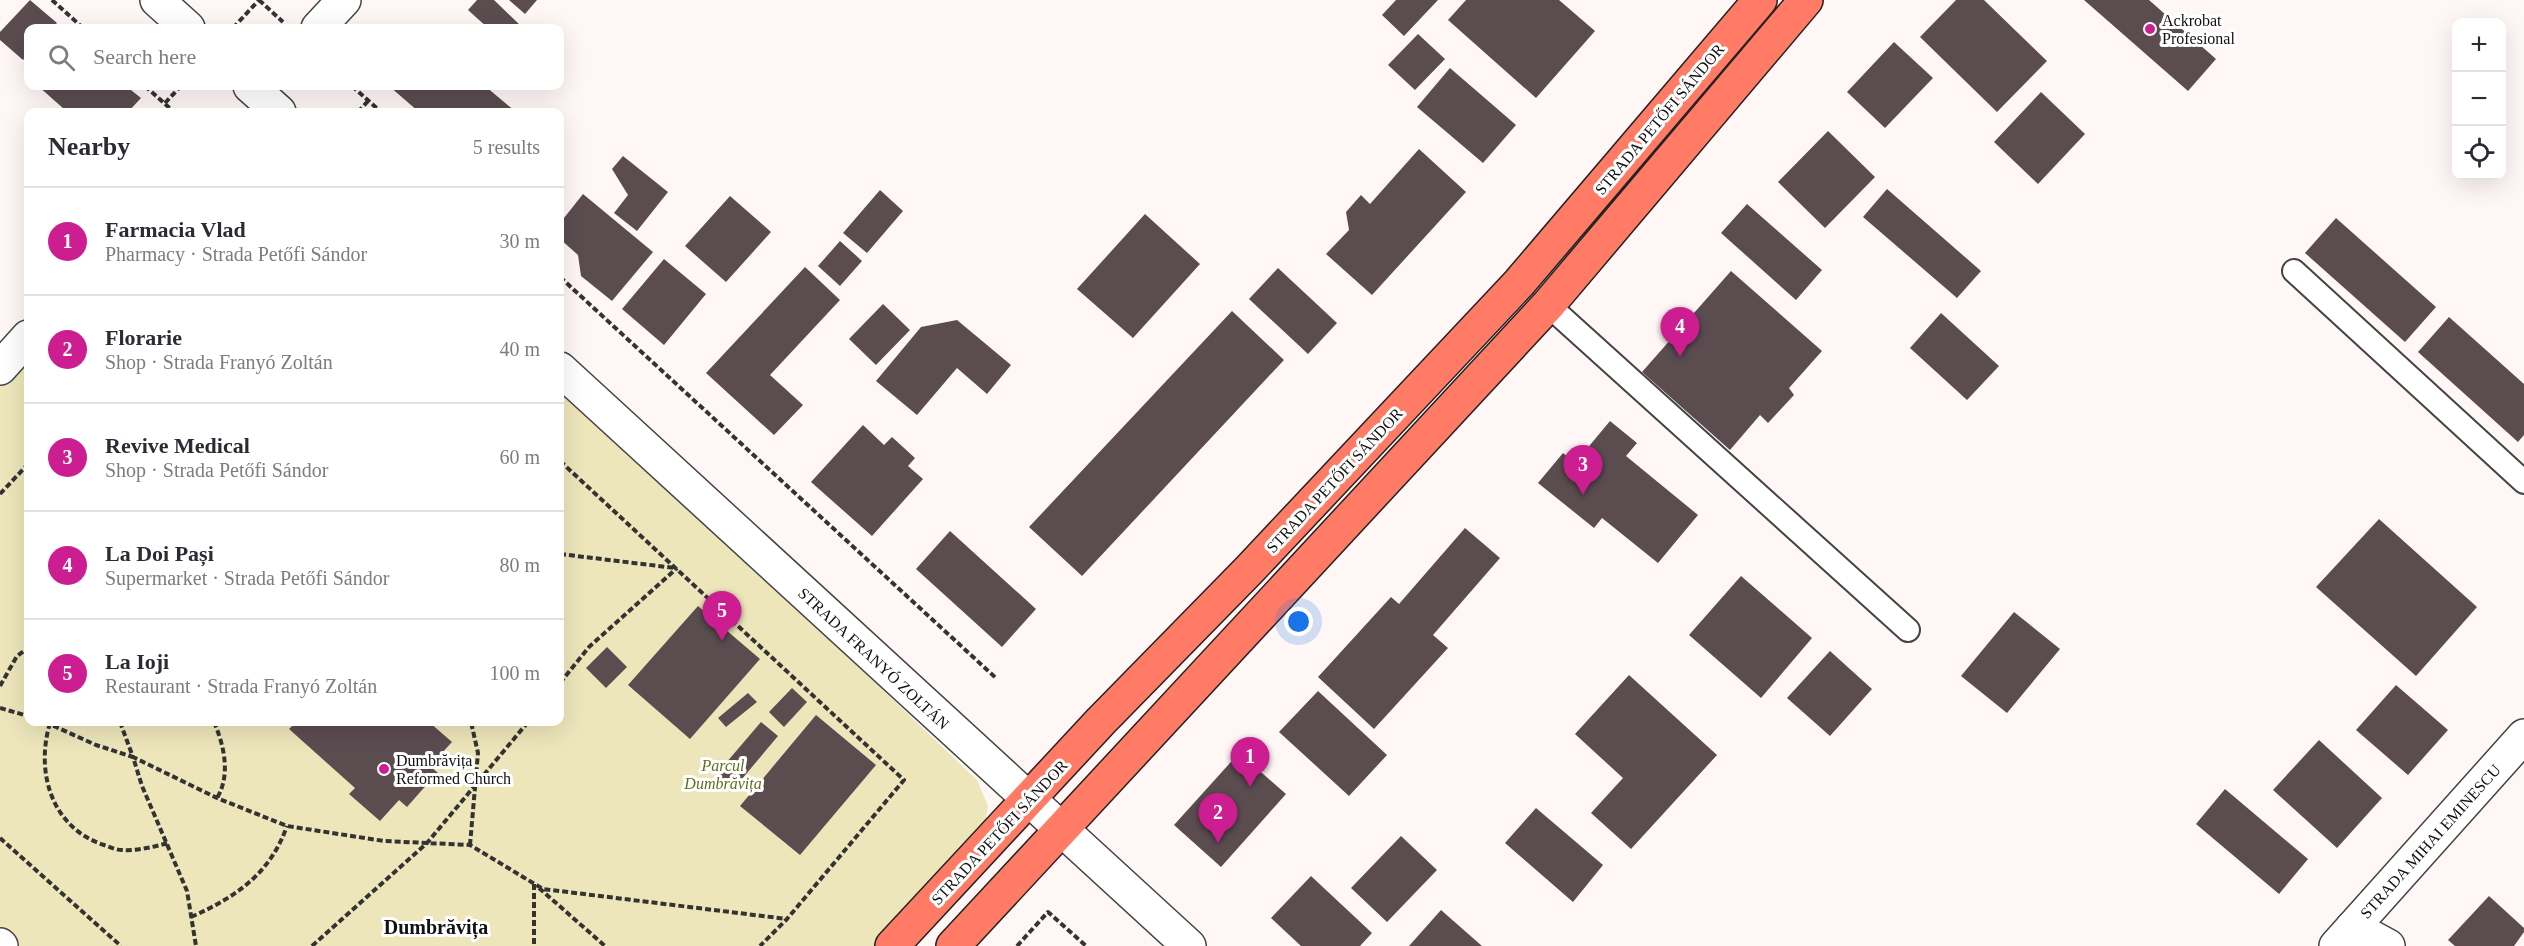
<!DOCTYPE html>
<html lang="en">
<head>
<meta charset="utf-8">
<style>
  :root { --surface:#fff; --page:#f7f7f7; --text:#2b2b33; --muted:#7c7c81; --line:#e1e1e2; --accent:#cc1e91 }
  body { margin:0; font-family:"Times New Roman",serif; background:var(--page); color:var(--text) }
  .controls { position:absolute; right:18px; top:18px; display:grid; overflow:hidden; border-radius:12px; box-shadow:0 6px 24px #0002 }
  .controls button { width:54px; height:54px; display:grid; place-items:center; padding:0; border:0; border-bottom:2px solid var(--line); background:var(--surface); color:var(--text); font:30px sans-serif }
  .you { position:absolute; left:1299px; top:622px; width:21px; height:21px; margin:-15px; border:4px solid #fff; border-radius:50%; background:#1a73e8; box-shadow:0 0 0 9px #1a73e833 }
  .badge { display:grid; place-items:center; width:39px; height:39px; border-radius:50%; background:var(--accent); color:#fff; font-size:20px; font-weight:700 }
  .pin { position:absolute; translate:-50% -50px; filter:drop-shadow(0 2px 3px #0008) }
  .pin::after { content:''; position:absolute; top:32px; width:21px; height:18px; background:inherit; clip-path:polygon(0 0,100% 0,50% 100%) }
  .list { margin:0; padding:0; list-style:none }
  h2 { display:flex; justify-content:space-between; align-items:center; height:78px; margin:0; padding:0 24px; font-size:26px }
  h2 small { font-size:20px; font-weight:400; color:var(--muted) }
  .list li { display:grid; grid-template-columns:39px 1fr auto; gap:18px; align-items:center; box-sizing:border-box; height:108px; padding:0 24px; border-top:2px solid var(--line) }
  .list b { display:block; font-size:22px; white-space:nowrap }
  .list p { margin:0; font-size:20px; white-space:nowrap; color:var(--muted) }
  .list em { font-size:20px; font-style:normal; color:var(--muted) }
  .icon { flex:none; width:33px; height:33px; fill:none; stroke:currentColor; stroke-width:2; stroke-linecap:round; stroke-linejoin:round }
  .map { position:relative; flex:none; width:2524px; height:946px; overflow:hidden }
  .search { position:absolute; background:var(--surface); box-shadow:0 6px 24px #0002; left:24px; top:24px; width:540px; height:66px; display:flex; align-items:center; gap:15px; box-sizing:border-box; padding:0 21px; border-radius:12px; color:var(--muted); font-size:22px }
  .panel { position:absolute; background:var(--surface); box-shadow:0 6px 24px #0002; left:24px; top:108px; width:540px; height:618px; border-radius:12px }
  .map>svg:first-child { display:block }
</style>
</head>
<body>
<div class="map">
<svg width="2524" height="946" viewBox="0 0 2524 946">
  <rect width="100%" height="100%" fill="#fff7f5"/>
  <path fill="#ede6bb" d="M28,337V722H560V381L977,780L988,806L984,831L876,946H14L0,934V368Z"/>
  <path fill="#5b4c50" d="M30,0L57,23L52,28H28V54L23,60L0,40V32Z
    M477,0H494L521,26L520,28H488L468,10Z
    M509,0H537L525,14Z
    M1396,0H1438L1404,36L1382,15Z
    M1466,0H1559L1595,31L1536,98L1448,20Z
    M1956,0H1984L2047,61L1997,112L1920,37Z
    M2084,0H2149L2216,59L2188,91Z
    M1418,34L1445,59L1415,90L1388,65Z
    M1894,42L1933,78L1885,128L1847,92Z
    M1450,68L1516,125L1483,163L1417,107Z
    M38,86H126L141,98L128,112H61L64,109Z
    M389,86H485L516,112H419Z
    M2041,92L2085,134L2038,184L1994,142Z
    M1828,131L1875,177L1825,228L1778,182Z
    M1419,149L1466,192L1372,295L1326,254L1349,230L1346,212L1361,195L1370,204Z
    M623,156L668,192L637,231L614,213L628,195L612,169Z
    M1887,189L1981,271L1957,298L1863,217Z
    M880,190L903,211L867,253L843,233Z
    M583,194L653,252L612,301L581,276L578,255L560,239V223Z
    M730,196L771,232L726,282L685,246Z
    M1747,204L1822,270L1796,300L1721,233Z
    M1145,214L1200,264L1133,338L1077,289Z
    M2336,218L2436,307L2405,342L2305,253Z
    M840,241L862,261L840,286L818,266Z
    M664,259L706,294L664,345L622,309Z
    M805,267L840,300L770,375L803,405L774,435L706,373Z
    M1278,268L1337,323L1308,354L1249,299Z
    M1731,271L1822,351L1789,388L1794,395L1768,423L1760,415L1730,450L1642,372Z
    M883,304L910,330L876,365L849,339Z
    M1232,311L1284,360L1082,576L1029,527Z
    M1941,313L1999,366L1967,400L1910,348Z
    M2449,317L2524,384V435L2518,442L2418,352Z
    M957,320L1011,365L987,394L957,368L917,415L876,381L921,327Z
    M1610,421L1637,443L1626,456L1698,515L1658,563L1602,518L1594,528L1538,483L1563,453L1575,463Z
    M863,425L884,445L892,437L915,458L908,466L923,479L872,536L811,482Z
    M2379,519L2477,607L2416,676L2316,587Z
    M1465,528L1500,558L1433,635L1448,648L1374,729L1318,677L1391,597L1399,604Z
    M950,531L1036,609L1002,647L916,569Z
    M1741,576L1812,638L1761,698L1689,635Z
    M698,606L760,659L690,739L628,685Z
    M2014,612L2060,649L2007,713L1961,676Z
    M607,647L627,667L606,688L586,668Z
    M1830,651L1872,689L1830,736L1787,698Z
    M1629,675L1717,755L1631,849L1591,813L1623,778L1575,734Z
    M2396,685L2448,730L2408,775L2356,730Z
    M792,688L807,702L784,727L769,712Z
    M1318,691L1387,755L1349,796L1279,732Z
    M748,693L757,702L726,727L718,718Z
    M816,715L876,765L800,855L740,806Z
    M296,722H429L452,742L430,766L438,773L422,790L407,807L399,800L380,821L349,794L355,788L289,729Z
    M761,722L778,736L731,792L714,777Z
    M2319,740L2382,798L2337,848L2273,790Z
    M1239,753L1286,794L1221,867L1174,825Z
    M2225,789L2308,859L2279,894L2196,824Z
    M1536,808L1603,865L1573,902L1505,843Z
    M1401,836L1437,870L1387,922L1351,888Z
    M1311,876L1372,933L1360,946H1301L1271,918Z
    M2489,896L2524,928V932L2514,946H2455L2448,940Z
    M1441,910L1482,946H1409Z"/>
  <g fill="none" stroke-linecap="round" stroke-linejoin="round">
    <g stroke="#444" stroke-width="26">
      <path id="service" d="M2294,271L2524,482
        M1548,305L1908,630"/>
    </g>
    <g stroke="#444" stroke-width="36">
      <path id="minor" d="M157,0L188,28
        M318,28L344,0
        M250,86L279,112
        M0,368L28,337
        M560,369L1189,946
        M2353,927L2388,946
        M0,945L1,946"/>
    </g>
    <g stroke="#444" stroke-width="36">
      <path id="tertiary" d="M2336,946L2524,736"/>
    </g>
    <g stroke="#222" stroke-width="36">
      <path id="primary" d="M892,946L1101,721L1249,570L1519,283L1760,0
        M953,946L1548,305L1806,0"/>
    </g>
    <path stroke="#333" stroke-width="4" stroke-dasharray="6 3" stroke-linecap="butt" d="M52,0L83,28
      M259,0L283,22
      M233,28L259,0
      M145,86L174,112
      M352,86L381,112
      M165,103L181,86
      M358,112L368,101
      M560,277L997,679
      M560,461L904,780L787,919L760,946
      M0,494L28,464
      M560,554L675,568
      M560,683L589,647L677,568
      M0,686L17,656L28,648
      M0,708L28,716
      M45,722L96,745L133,757L142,786L187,891L196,946
      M120,722L133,757L217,798L287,826L384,841L470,845L543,889L787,919
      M214,722C224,745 231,775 217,798
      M50,723C35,773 52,828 104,845C110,847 116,850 122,850C137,851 153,847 168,843
      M0,838L121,946
      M470,845L478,753L471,722
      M534,884V946
      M539,888L605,946
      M191,917C236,897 270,874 287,826
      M312,946L427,843L528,722
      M1017,946L1048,912L1086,946"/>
    <use href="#service" stroke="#fff" stroke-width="22"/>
    <use href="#minor" stroke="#fff" stroke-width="33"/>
    <use href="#tertiary" stroke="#fff" stroke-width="33"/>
    <use href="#primary" stroke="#ff7b65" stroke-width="33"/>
  </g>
  <g fill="#cc1e91" stroke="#fff" stroke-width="2">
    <circle cx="2150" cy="29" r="6"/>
    <circle cx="384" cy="769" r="6"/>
  </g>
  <g text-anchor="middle" stroke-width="6" stroke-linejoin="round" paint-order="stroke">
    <g font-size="16" fill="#111" stroke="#fff" text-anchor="start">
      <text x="2162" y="26">Ackrobat<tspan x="2162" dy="18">Profesional</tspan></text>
      <text x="396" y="766">Dumbrăvița<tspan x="396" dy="18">Reformed Church</tspan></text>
    </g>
    <g font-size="16" fill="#111" stroke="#fff">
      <text transform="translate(1659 119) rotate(-50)" y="6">STRADA PETŐFI SÁNDOR</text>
      <text transform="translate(1334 480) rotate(-47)" y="6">STRADA PETŐFI SÁNDOR</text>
      <text transform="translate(874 658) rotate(43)" y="6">STRADA FRANYÓ ZOLTÁN</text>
      <text transform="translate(999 832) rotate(-47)" y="6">STRADA PETŐFI SÁNDOR</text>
      <text transform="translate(2430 841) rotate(-48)" y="6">STRADA MIHAI EMINESCU</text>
    </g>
    <g font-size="16" font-style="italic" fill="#606f1b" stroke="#fff">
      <text x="723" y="771">Parcul<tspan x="723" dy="18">Dumbrăvița</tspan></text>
    </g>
    <g font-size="20" font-weight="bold" fill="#111" stroke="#fff">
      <text x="436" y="934">Dumbrăvița</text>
    </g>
  </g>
</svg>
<div class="controls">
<button>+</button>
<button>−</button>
<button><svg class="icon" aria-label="locate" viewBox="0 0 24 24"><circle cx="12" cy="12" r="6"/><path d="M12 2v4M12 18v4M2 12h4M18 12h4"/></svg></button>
</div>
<div class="you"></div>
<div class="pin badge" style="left:1250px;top:787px">1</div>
<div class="pin badge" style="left:1218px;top:843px">2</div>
<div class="pin badge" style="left:1583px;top:495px">3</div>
<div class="pin badge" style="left:1680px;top:357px">4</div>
<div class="pin badge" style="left:722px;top:641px">5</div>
<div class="search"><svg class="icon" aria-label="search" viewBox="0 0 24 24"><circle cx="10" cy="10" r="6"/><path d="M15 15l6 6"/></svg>Search here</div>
<section class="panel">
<h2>Nearby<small>5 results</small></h2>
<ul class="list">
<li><span class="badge">1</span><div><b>Farmacia Vlad</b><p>Pharmacy · Strada Petőfi Sándor</p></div><em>30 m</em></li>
<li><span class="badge">2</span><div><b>Florarie</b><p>Shop · Strada Franyó Zoltán</p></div><em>40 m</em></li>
<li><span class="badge">3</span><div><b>Revive Medical</b><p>Shop · Strada Petőfi Sándor</p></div><em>60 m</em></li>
<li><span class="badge">4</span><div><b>La Doi Pași</b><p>Supermarket · Strada Petőfi Sándor</p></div><em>80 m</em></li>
<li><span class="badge">5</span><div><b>La Ioji</b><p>Restaurant · Strada Franyó Zoltán</p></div><em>100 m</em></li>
</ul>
</section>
</div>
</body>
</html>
